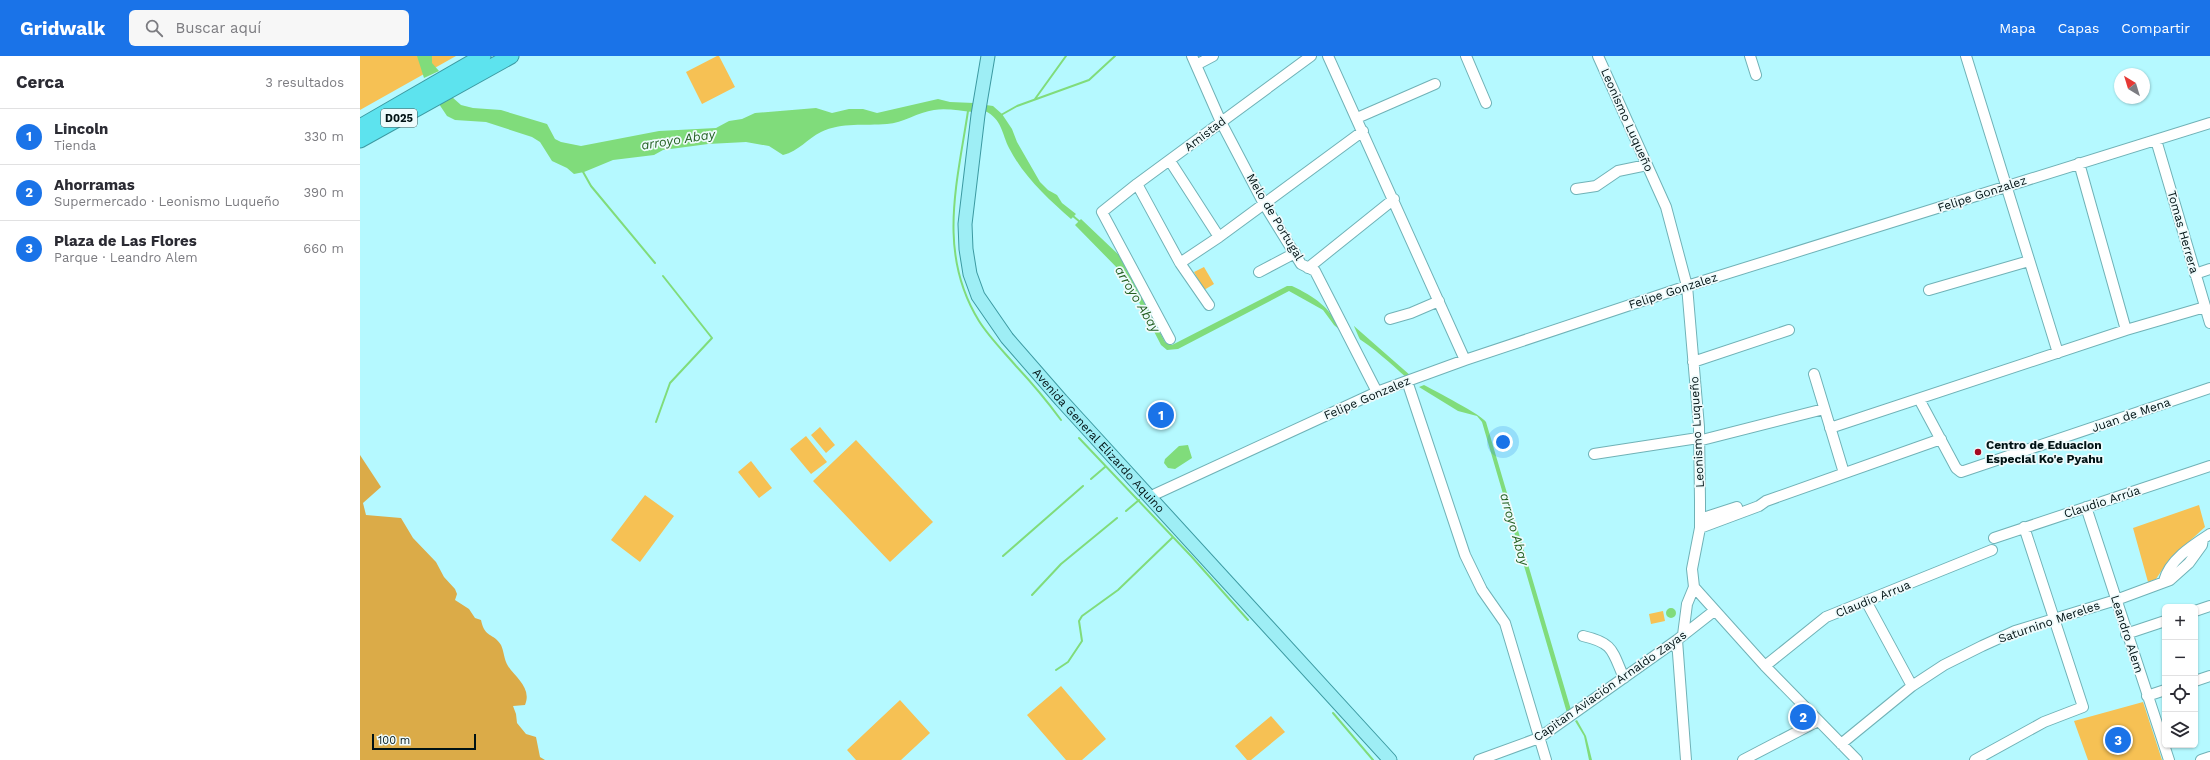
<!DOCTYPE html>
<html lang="es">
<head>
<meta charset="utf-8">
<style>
  :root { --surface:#fff; --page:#f7f7f7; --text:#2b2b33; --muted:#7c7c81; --line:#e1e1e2; --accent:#1a73e8 }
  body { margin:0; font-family:"Work Sans",sans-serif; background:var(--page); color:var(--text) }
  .controls { position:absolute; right:12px; bottom:12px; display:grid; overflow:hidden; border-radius:6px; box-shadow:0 1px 3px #0004 }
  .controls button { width:36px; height:36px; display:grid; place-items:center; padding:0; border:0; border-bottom:1px solid var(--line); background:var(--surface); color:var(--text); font:20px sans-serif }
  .compass { position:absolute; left:1754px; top:12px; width:36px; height:36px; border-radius:50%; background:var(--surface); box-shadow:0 1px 3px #0004; rotate:322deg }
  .scale { position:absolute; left:12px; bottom:10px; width:104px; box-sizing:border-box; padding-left:4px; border:2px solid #001214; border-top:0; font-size:11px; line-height:14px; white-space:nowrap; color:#001214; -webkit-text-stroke:3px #eefbfc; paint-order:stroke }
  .you { position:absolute; left:1143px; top:386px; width:14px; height:14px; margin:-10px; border:3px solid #fff; border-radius:50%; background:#1a73e8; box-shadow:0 0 0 6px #1a73e833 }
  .badge { display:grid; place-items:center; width:26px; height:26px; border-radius:50%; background:var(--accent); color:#fff; font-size:13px; font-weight:700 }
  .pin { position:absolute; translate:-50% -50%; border:2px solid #fff; box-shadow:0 1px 4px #0006 }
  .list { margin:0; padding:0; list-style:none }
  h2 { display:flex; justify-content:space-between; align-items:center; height:52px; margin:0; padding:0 16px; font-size:17px }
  h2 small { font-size:13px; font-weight:400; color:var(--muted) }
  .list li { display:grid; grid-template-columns:26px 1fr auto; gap:12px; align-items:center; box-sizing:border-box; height:56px; padding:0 16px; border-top:1px solid var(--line) }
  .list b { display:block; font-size:15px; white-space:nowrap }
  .list p { margin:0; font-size:13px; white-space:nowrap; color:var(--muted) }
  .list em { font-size:13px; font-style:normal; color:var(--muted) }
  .icon { flex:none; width:22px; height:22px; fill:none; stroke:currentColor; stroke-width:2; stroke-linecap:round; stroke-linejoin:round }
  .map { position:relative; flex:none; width:1850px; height:704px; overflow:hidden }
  header { display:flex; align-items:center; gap:24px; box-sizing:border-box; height:56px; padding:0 20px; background:var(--accent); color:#fff }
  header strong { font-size:19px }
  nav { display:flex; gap:22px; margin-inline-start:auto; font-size:14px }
  .search { width:280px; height:36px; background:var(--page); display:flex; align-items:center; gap:10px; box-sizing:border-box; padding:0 14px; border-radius:6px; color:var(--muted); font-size:15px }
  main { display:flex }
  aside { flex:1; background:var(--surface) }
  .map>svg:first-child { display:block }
</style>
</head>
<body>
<header>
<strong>Gridwalk</strong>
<div class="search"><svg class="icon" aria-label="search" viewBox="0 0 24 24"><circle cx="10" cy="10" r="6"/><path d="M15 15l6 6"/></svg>Buscar aquí</div>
<nav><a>Mapa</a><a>Capas</a><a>Compartir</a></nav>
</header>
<main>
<aside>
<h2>Cerca<small>3 resultados</small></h2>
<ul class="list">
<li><span class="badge">1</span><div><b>Lincoln</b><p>Tienda</p></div><em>330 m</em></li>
<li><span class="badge">2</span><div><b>Ahorramas</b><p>Supermercado · Leonismo Luqueño</p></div><em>390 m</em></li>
<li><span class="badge">3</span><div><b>Plaza de Las Flores</b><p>Parque · Leandro Alem</p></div><em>660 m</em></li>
</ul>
</aside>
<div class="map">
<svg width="1850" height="704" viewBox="0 0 1850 704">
  <rect width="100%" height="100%" fill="#b5f9ff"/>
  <path fill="#f6c154" d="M0,0H96L0,54Z
    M357,0H359L375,31L342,48L326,16Z
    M844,211L854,228L844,234L834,216Z
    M460,371L475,389L466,397L451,379Z
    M446,380L467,406L451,418L430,393Z
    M496,384L573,466L530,506L453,425Z
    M391,405L412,432L399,442L378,416Z
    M285,439L314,460L280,506L251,484Z
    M1839,449L1845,471L1808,505L1796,523L1788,526L1773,472Z
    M1303,555L1305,565L1291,568L1289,558Z
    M701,630L746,683L722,704H706L667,659Z
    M540,644L570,677L541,704H496L487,694Z
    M1783,646L1802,704H1728L1714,665Z
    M911,660L925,676L891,704H887L875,690Z"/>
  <path fill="#dbab48" d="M0,399L21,431L3,447L6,459L41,462L53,482L76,506L84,521L95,533L97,538L95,544L109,553L115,562L121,564C125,583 133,576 141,589C144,595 144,604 148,610C156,622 172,632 165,649L153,650L156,658L157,667L166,678L176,681L180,701L185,704H0Z"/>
  <path fill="#80dc7b" d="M57,0H72V7L79,15L64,22Z
    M92,41L101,49L113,52L141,54L187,68L195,83L201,86L221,90L299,75L356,72L369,65L382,63L395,57L456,52L472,57L489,53H503L517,57L578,43L590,46L614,47L613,56C600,55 587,52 574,54C558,56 543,67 527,68C505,70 482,66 461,76C447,83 439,95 423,99L409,90L386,86L348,88L303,94L294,99L253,104L224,116L214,118L207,112L192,105L180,86L172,81L126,66L95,64L87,60L79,48Z
    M626,49L633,50L642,58L652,73L657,86L680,126L688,134L697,139L702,147L716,158L711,163C687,142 664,121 649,92C642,78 642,63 625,55Z
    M721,163L761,201L805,286L812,289L927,230H932C955,241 970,251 981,275L974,269L963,254L929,235L818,293L807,294L801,289L766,221L715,169Z
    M994,270L1051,320L1047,322C1030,307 1014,292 995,280Z
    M1064,329C1075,335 1122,359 1126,366L1211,654L1207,657L1122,366L1117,360L1098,355L1059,331Z
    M828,389L832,402L815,413L808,412L804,407L805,403L819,390Z
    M1306 557a5 5 0 1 1 10 0a5 5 0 1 1-10 0Z
    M1217,664L1226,680L1232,704H1229L1224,680L1215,665Z"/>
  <path fill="#b5f9ff" d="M990,268H993L1001,286L993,281L989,270Z"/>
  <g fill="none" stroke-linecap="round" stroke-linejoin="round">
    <path stroke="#80dc7b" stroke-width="2" d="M675,43L706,0
      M608,55C597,128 577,197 619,265C629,281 644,296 656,310C672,327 687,345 701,364
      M641,59L657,50L729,24L755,0
      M222,114L231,130L295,207
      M713,160L720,166
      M296,366L310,327L352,282L303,220
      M719,382L831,500L888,564
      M731,423L745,411
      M766,455L779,444
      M643,500L723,430
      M672,539L701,508L757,462
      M696,614L708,606L722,585L719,565L722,560L758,534L813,481
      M973,657L1013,704"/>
    <g stroke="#70b2b7" stroke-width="12">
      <path id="minor" d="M832,0L861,66L904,148L941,208L955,215L1017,336
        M968,0L1105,304
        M1106,0L1126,47
        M1238,0L1306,151L1327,230L1339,371L1340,445V472L1332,513L1334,531L1405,610L1497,704
        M1390,0L1396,19
        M1606,0L1698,297
        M836,9L853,0
        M997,62L1075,28
        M1796,84L1850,267
        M810,105L859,181
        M1719,107L1766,274
        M777,128L820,207L849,249
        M1216,133L1236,130L1258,115L1287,109
        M820,207L859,181L1003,75
        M948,212L1034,143
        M899,216L935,197
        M1835,218L1850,213
        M1569,234L1669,205
        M1030,263L1051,257L1079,245
        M810,283L742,156L777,128L951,0
        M1333,306L1429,274
        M1454,318L1484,417
        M1047,325L1105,499L1122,534L1145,567L1186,704
        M1559,343L1596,412L1601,416L1850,332
        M1470,372L1766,274L1845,251
        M1338,385L1464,353
        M1234,398L1338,382
        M789,441L1017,336L1105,304L1327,230L1850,67
        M1726,451L1809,704
        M1340,463L1377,451
        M1340,472L1399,450L1406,445L1581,383
        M1634,482L1850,410
        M1804,525C1809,504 1833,489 1850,478
        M1506,545L1552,630
        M1835,555L1850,550
        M1766,578L1805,565
        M1323,579L1327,548L1334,531
        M1223,580C1254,587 1252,595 1264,622
        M1317,584L1326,704
        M1405,610L1466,561L1632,494
        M1835,625L1850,620
        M1787,640L1805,634
        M1481,688L1552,630L1584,609L1622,590L1655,575L1756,544L1810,524L1829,507L1842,489L1843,483
        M1119,704L1179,682L1317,584L1354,555
        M1383,704L1458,665
        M1615,704L1684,666L1723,651L1664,471
        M1841,704L1850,701"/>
    </g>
    <g stroke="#3c9aa2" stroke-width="15">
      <g id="major">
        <path id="s1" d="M628,0L618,59L605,168L606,193L610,218L618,240L647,282L701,344L1030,704"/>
      </g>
    </g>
    <g stroke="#3c9aa2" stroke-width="17">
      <path id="highway" d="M0,71L123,0
        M0,84L151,0"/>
    </g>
    <use href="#minor" stroke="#fff" stroke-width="10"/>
    <use href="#major" stroke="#9eeef5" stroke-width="13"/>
    <use href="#highway" stroke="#5de3ee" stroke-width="15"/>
  </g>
  <circle fill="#a50a22" stroke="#eefbfc" stroke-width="1.5" cx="1618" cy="396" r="4"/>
  <g text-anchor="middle" stroke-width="3.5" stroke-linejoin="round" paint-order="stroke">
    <rect fill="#eefbfc" stroke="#47585a" stroke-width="1" x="21" y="53" width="36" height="18" rx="3"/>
    <g font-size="11" font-weight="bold" fill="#001214">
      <text x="39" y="66">D025</text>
    </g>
    <g font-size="12" fill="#001214" stroke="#eefbfc">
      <text transform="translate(1267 64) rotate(66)" y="4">Leonismo Luqueño</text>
      <text transform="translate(845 78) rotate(-37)" y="4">Amistad</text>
      <text transform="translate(1622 138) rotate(-18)" y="4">Felipe Gonzalez</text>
      <text transform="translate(915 161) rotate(59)" y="4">Melo de Portugal</text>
      <text transform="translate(1823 176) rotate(74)" y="4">Tomas Herrera</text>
      <text transform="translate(1313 235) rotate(-18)" y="4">Felipe Gonzalez</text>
      <text transform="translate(1007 342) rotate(-23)" y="4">Felipe Gonzalez</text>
      <text transform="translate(1771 359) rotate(-19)" y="4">Juan de Mena</text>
      <text transform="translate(1337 376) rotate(-93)" y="4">Leonismo Luqueño</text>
      <text dy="4" stroke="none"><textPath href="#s1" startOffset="432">Avenida General Elizardo Aquino</textPath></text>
      <text transform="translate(1742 446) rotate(-18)" y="4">Claudio Arrúa</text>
      <text transform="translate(1513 543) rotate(-22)" y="4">Claudio Arrua</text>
      <text transform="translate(1689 566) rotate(-19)" y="4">Saturnino Mereles</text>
      <text transform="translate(1767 578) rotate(72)" y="4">Leandro Alem</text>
      <text transform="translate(1250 630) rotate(-35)" y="4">Capitan Aviación Arnaldo Zayas</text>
    </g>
    <g font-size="12" font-weight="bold" fill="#001214" stroke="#eefbfc" text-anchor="start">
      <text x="1626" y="393">Centro de Eduacion<tspan x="1626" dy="14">Especial Ko'e Pyahu</tspan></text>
    </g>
    <g font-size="13" font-style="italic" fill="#236021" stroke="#eefbfc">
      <text transform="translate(318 83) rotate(-9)" y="5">arroyo Abay</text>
      <text transform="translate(778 243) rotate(59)" y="5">arroyo Abay</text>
      <text transform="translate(1155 473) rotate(74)" y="5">arroyo Abay</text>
    </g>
  </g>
</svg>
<div class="controls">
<button>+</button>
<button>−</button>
<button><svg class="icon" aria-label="locate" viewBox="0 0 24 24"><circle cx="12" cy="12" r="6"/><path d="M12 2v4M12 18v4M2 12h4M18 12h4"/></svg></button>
<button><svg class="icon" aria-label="layers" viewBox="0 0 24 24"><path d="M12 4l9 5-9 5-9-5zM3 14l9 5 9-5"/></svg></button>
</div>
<svg class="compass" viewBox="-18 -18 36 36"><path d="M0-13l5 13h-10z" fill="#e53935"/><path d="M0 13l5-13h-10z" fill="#7c7c81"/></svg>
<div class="scale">100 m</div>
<div class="you"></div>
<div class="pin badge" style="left:801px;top:359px">1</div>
<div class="pin badge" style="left:1443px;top:661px">2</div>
<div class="pin badge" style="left:1758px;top:684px">3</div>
</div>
</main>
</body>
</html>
